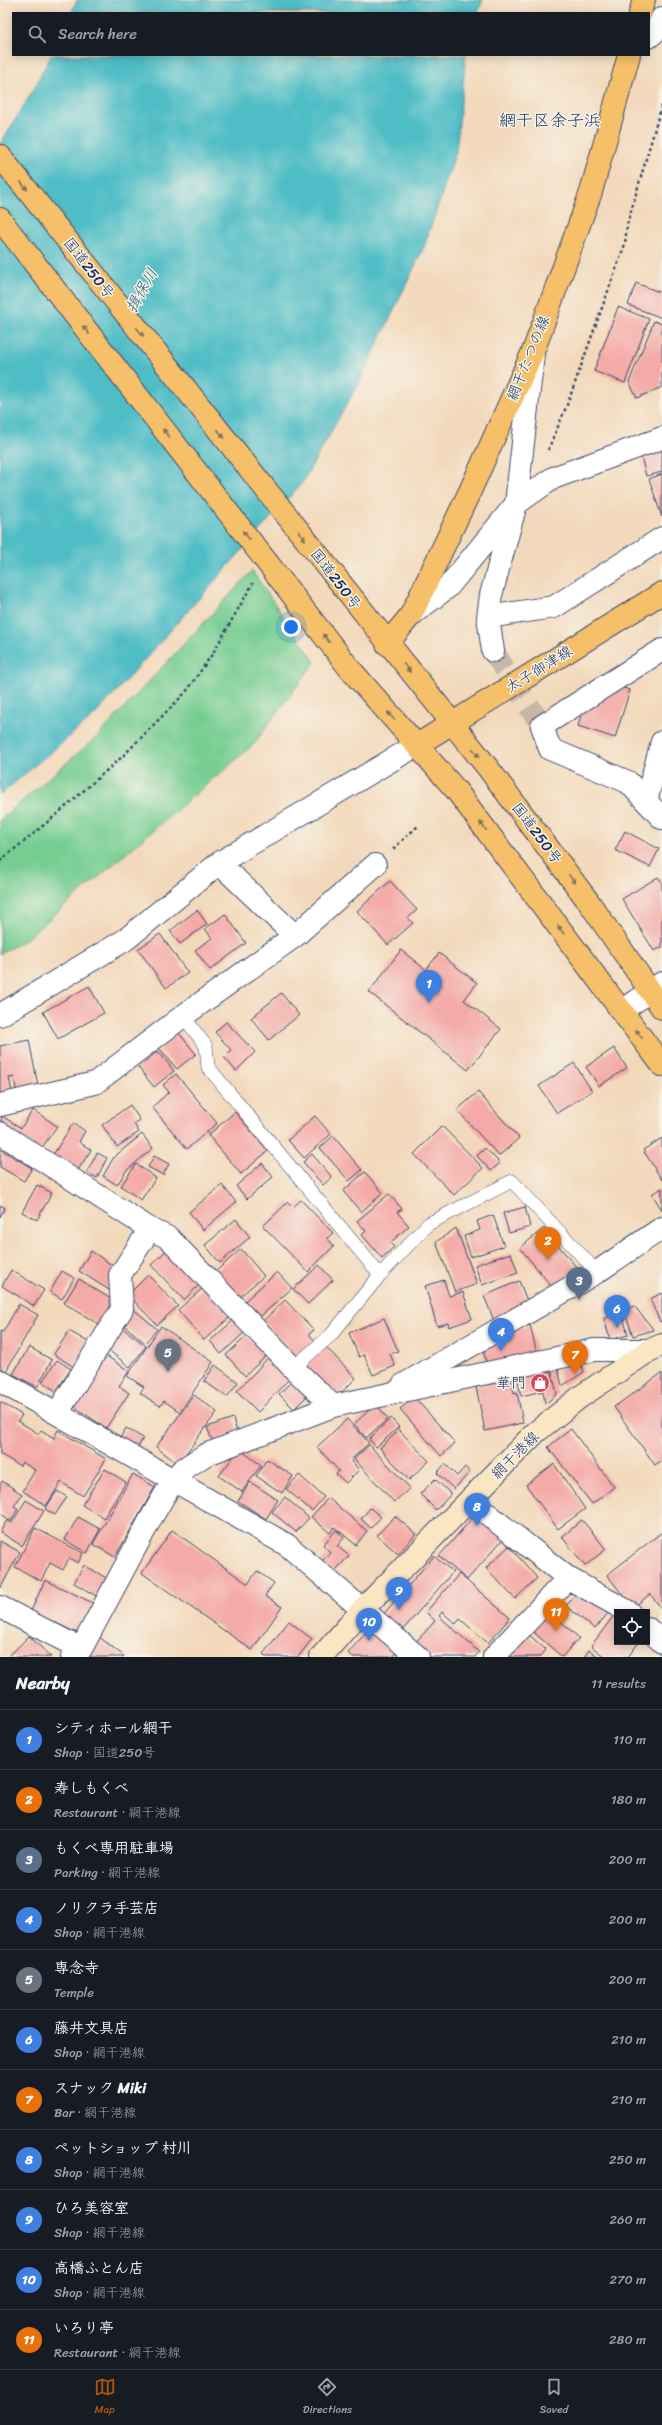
<!DOCTYPE html>
<html lang="en">
<head>
<meta charset="utf-8">
<style>
  :root { --surface:#171b24; --page:#20242c; --text:#f1f3f6; --muted:#9ea1a6; --line:#363941; --accent:#b45309 }
  body { margin:0; font-family:Sriracha,"Klee One",sans-serif; background:var(--page); color:var(--text) }
  .controls { position:absolute; right:12px; bottom:12px; display:grid; overflow:hidden; border-radius:0px; box-shadow:0 2px 10px #0003 }
  .controls button { width:36px; height:36px; display:grid; place-items:center; padding:0; border:0; border-bottom:1px solid var(--line); background:var(--surface); color:var(--text); font:20px sans-serif }
  .you { position:absolute; left:291px; top:627px; width:14px; height:14px; margin:-10px; border:3px solid #fff; border-radius:50%; background:#1a73e8; box-shadow:0 0 0 6px #1a73e833 }
  .badge { display:grid; place-items:center; width:26px; height:26px; border-radius:50%; background:var(--accent); color:#fff; font-size:13px; font-weight:700 }
  .pin { position:absolute; translate:-50% -33px; filter:drop-shadow(0 1px 2px #0008) }
  .pin::after { content:''; position:absolute; top:21px; width:14px; height:12px; background:inherit; clip-path:polygon(0 0,100% 0,50% 100%) }
  .list { margin:0; padding:0; list-style:none }
  h2 { display:flex; justify-content:space-between; align-items:center; height:52px; margin:0; padding:0 16px; font-size:17px }
  h2 small { font-size:13px; font-weight:400; color:var(--muted) }
  .list li { display:grid; grid-template-columns:26px 1fr auto; gap:12px; align-items:center; box-sizing:border-box; height:60px; padding:0 16px; border-top:1px solid var(--line) }
  .list b { display:block; font-size:15px; white-space:nowrap }
  .list p { margin:0; font-size:13px; white-space:nowrap; color:var(--muted) }
  .list em { font-size:13px; font-style:normal; color:var(--muted) }
  .icon { flex:none; width:22px; height:22px; fill:none; stroke:currentColor; stroke-width:2; stroke-linecap:round; stroke-linejoin:round }
  .map { position:relative; flex:none; width:662px; height:1657px; overflow:hidden }
  .search { position:absolute; background:var(--surface); box-shadow:0 2px 10px #0003; left:12px; right:12px; top:12px; height:44px; display:flex; align-items:center; gap:10px; box-sizing:border-box; padding:0 14px; border-radius:0px; color:var(--muted); font-size:15px }
  .sheet { height:712px; background:var(--surface) }
  nav { display:flex; justify-content:space-around; align-items:center; box-sizing:border-box; height:56px; border-top:1px solid var(--line); background:var(--surface); font-size:11px; color:var(--muted) }
  nav a { display:grid; justify-items:center; gap:2px }
  nav .on { color:var(--accent) }
  .map>svg:first-child { display:block }
</style>
</head>
<body>
<div class="map">
<svg width="662" height="1657" viewBox="0 0 662 1657">
  <rect width="100%" height="100%" fill="#f7f3e8"/>
  <filter id="ink" filterUnits="userSpaceOnUse"><feTurbulence type="fractalNoise" baseFrequency=".025" numOctaves="2"/><feDisplacementMap in="SourceGraphic" scale="8" xChannelSelector="R" yChannelSelector="G"/><feConvolveMatrix kernelMatrix="1 2 1 2 8 2 1 2 1" color-interpolation-filters="sRGB"/></filter>
  <filter id="wash" filterUnits="userSpaceOnUse"><feTurbulence type="fractalNoise" baseFrequency=".012" numOctaves="4" result="noise"/><feDisplacementMap in="SourceGraphic" scale="16" xChannelSelector="R" yChannelSelector="G"/><feGaussianBlur stdDeviation="0.9" result="paint"/><feColorMatrix in="noise" values="0 0 0 0 0 0 0 0 0 0 0 0 0 0 0 0 0 1.4 0 .05"/><feComposite in="paint" operator="in"/></filter>
  <g filter="url(#wash)">
    <rect width="100%" height="100%" fill="#f3d9bb"/>
    <path fill="#76cd92" stroke="#487e78" d="M252,571L315,662L253,745L26,939L0,954V820L98,736Z"/>
    <path fill="#4fbdc6" stroke="#357692" d="M77,0H483L478,13H71Z
      M51,55H466L456,152L424,247L359,383L302,483L97,713L0,795V145L35,87Z"/>
    <g id="blocks">
      <path fill="#f4aba8" d="M636,283L662,293V318L628,305Z
        M618,307L649,319L625,383L594,371Z
        M654,321L662,324V387L637,398L629,382Z
        M662,446V472L646,476L640,452Z
        M662,474V517L649,479Z
        M623,688L630,690L615,738L578,726L582,712Z
        M625,831L659,849L650,867L615,850Z
        M658,877L662,882V947L654,951L622,899Z
        M390,881L417,910L408,918L413,923L388,945L357,911Z
        M197,910L207,924L180,944L170,931Z
        M225,914L246,943L210,970L195,950L212,938L205,929Z
        M160,934L188,973L166,988L138,949Z
        M401,950L426,970L439,953L477,983L464,1000L501,1029L468,1070L369,992Z
        M89,986L104,1013L58,1039L43,1012Z
        M281,993L299,1015L269,1040L251,1018Z
        M226,1022L255,1052L236,1071L224,1057L231,1050L215,1032Z
        M178,1032L196,1054L177,1069L159,1048Z
        M29,1040L39,1091L17,1095L14,1077L9,1078L13,1096L0,1098V1046Z
        M614,1048L627,1068L599,1086L586,1067Z
        M158,1051L174,1071L154,1087L138,1067Z
        M574,1063L592,1091L557,1113L539,1086Z
        M176,1074L217,1123L187,1149L152,1107L169,1092L163,1085Z
        M478,1092L519,1138L499,1156L457,1110Z
        M130,1105L140,1120L134,1124L139,1132L117,1147L102,1125Z
        M33,1110L57,1126L39,1152L0,1126L2,1116L21,1128Z
        M235,1112L268,1151L241,1174L208,1135Z
        M315,1116L331,1134L304,1158L288,1140Z
        M73,1123L85,1131L79,1142L91,1150L78,1170L53,1155Z
        M442,1126L483,1168L454,1195L414,1154Z
        M142,1134L153,1148L126,1171L117,1185L103,1176L114,1157Z
        M333,1136L362,1170L349,1181L320,1148Z
        M662,1138V1180L643,1150Z
        M485,1148L500,1163L491,1171L477,1156Z
        M0,1149L32,1168L24,1181L0,1167Z
        M97,1153L107,1158L97,1178L87,1172Z
        M312,1154L332,1177L323,1185L303,1162Z
        M154,1156L169,1164L163,1175L148,1167Z
        M262,1163L273,1177L247,1199L236,1186Z
        M136,1164L156,1178L141,1200L121,1186Z
        M365,1172L383,1193L361,1212L343,1191Z
        M37,1185L52,1193L37,1220L22,1212Z
        M222,1185L236,1202L203,1230L189,1212Z
        M662,1188V1210L652,1194Z
        M389,1194L402,1209L397,1212L409,1226L390,1243L394,1247L382,1258L362,1235L366,1231L357,1221Z
        M301,1200L333,1233L327,1238L334,1246L308,1272L263,1226L288,1202L293,1207Z
        M0,1205L5,1208L0,1217Z
        M525,1207L530,1227L509,1233L503,1213Z
        M493,1215L504,1246L471,1257L464,1236L480,1230L477,1221Z
        M236,1219L250,1237L220,1263L205,1245Z
        M456,1228L477,1284L455,1292L436,1242Z
        M544,1228L577,1268L553,1288L520,1248Z
        M241,1249L264,1276L237,1299L214,1273Z
        M167,1250L200,1284L184,1300L151,1265Z
        M91,1251L121,1271L109,1290L79,1271Z
        M511,1253L518,1273L482,1285L475,1265Z
        M319,1265L333,1280L308,1304L293,1289Z
        M11,1270L44,1290L34,1306L2,1286Z
        M62,1271L74,1278L62,1299L50,1292Z
        M277,1272L292,1288L260,1317L245,1301Z
        M148,1275L178,1306L157,1325L128,1295Z
        M79,1279L114,1301L100,1325L64,1303Z
        M444,1280L449,1296L463,1292L472,1319L449,1327L448,1323L437,1326L425,1286Z
        M519,1281L530,1308L495,1323L484,1296Z
        M204,1287L230,1317L204,1340L178,1310Z
        M662,1293V1321L660,1322L650,1299Z
        M285,1300L314,1330L309,1334L317,1343L299,1360L263,1321Z
        M19,1304L38,1315L6,1371L0,1367V1331L3,1332Z
        M130,1306L157,1329L145,1343L118,1320Z
        M634,1306L654,1330L633,1336L624,1310Z
        M622,1313L628,1335L610,1340L604,1318Z
        M384,1318L398,1351L390,1354L395,1366L373,1375L364,1355L359,1357L349,1333Z
        M235,1319L246,1331L221,1354L210,1341Z
        M119,1325L146,1346L130,1367L103,1346Z
        M530,1325L537,1354L487,1366L482,1345L513,1329Z
        M161,1326L213,1362L180,1412L164,1401L160,1406L140,1393L144,1387L127,1376Z
        M69,1331L90,1343L75,1368L54,1354Z
        M247,1336L266,1356L245,1376L226,1355Z
        M323,1344L356,1378L333,1401L300,1367Z
        M29,1347L52,1360L37,1387L13,1374Z
        M102,1353L129,1371L119,1386L129,1393L106,1428L69,1403Z
        M269,1357L290,1378L258,1412L237,1391Z
        M57,1360L71,1369L56,1391L42,1382Z
        M581,1363L584,1372L562,1386L558,1369Z
        M215,1365L238,1382L227,1397L204,1381Z
        M551,1369L557,1394L545,1404L543,1391L521,1396L517,1376Z
        M662,1373V1460L655,1465L614,1407Z
        M294,1379L309,1394L294,1409L279,1394Z
        M511,1380L514,1393L517,1392L523,1423L485,1431L476,1387Z
        M194,1395L217,1412L178,1464L156,1447Z
        M414,1397L455,1443L441,1456L400,1409Z
        M0,1402L22,1415L18,1421L39,1434L41,1430L54,1438L58,1430L106,1459L83,1496L61,1482L46,1506L23,1491L35,1470L22,1462L20,1466L0,1454Z
        M376,1404L388,1419L366,1438L354,1424Z
        M233,1418L237,1432L212,1440L207,1427Z
        M391,1418L399,1427L376,1447L369,1439Z
        M347,1419L369,1443L351,1460L359,1470L346,1483L336,1474L339,1471L317,1447Z
        M126,1428L143,1438L137,1449L120,1438Z
        M571,1429L614,1487L592,1504L548,1447Z
        M399,1430L429,1461L409,1480L380,1448Z
        M369,1445L410,1488L394,1502L354,1459Z
        M239,1449L261,1465L242,1492L219,1476Z
        M267,1459L293,1476L282,1493L256,1476Z
        M445,1464L457,1476L465,1467L470,1472L454,1489L437,1473Z
        M554,1464L585,1509L558,1529L526,1485Z
        M105,1469L126,1482L104,1518L82,1505Z
        M133,1474L155,1487L115,1557L93,1544Z
        M299,1475L324,1497L312,1511L286,1489Z
        M435,1479L451,1494L436,1510L420,1494Z
        M2,1481L22,1494L14,1506L18,1509L11,1521L0,1513V1485Z
        M250,1482L278,1500L266,1519L238,1501Z
        M57,1491L67,1497L55,1515L45,1509Z
        M285,1497L309,1518L296,1532L272,1512Z
        M328,1498L367,1531L356,1545L334,1527L330,1533L311,1517Z
        M26,1500L44,1511L22,1546L0,1532L7,1520L12,1523Z
        M370,1508L381,1517L371,1528L361,1519Z
        M475,1515L503,1539L467,1580L439,1556Z
        M395,1516L416,1534L398,1554L377,1535Z
        M78,1517L100,1529L87,1553L65,1540Z
        M582,1520L606,1549L585,1566L562,1537Z
        M35,1528L83,1553L78,1563L69,1558L63,1570L50,1563L41,1581L15,1567Z
        M172,1530L248,1584L257,1571L274,1583L265,1596L282,1607L252,1650L142,1573Z
        M336,1530L344,1538L337,1546L349,1556L334,1572L322,1561L330,1552L323,1545Z
        M662,1532V1609L650,1594L633,1608L607,1575Z
        M0,1541L20,1552L0,1589Z
        M509,1546L537,1578L515,1599L486,1568Z
        M434,1556L453,1572L400,1633L381,1617Z
        M84,1565L108,1579L98,1597L74,1583Z
        M459,1574L510,1618L488,1643L460,1619L456,1624L442,1612L439,1616L479,1652L475,1657H429L414,1644L435,1621L426,1612Z
        M45,1580L97,1605L83,1636L31,1611Z
        M580,1589L609,1612L595,1629L566,1606Z
        M546,1608L579,1638L562,1657L529,1628Z
        M615,1614L617,1615V1642H639L628,1657H605L591,1646Z
        M289,1621L312,1639L298,1657H266L263,1654Z
        M369,1629L397,1652L393,1657H353L348,1653Z
        M526,1632L546,1650L540,1657H510L506,1654Z
        M29,1636L51,1657H8Z
        M98,1636L124,1656L123,1657H82Z
        M589,1650L599,1657H584Z"/>
    </g>
  </g>
  <g filter="url(#ink)">
    <use href="#blocks" fill-opacity="0" stroke="#3b486c" stroke-width="1"/>
    <g fill="none" stroke-linecap="round" stroke-linejoin="round">
      <path stroke="#c8b7a8" stroke-width="22" stroke-dasharray="22 11" stroke-linecap="butt" d="M493,651L542,726"/>
      <g stroke="#3b486c" stroke-width="14">
        <path id="service" d="M183,1016L206,1046L208,1067L380,1275
          M293,1368L331,1335L380,1275L428,1224L512,1181L597,1272"/>
      </g>
      <g stroke="#3b486c" stroke-width="24">
        <path id="minor" d="M649,37L656,31L662,18
          M411,615L448,587L516,504L553,478L662,438
          M488,617L554,607L662,538
          M662,650L542,726L550,749L628,782L662,818
          M493,651L488,617L491,595L516,504L533,355
          M646,801L662,742
          M219,863L295,936
          M621,1011L662,983
          M0,1015L125,940L219,863L417,745
          M0,1105L95,1083L183,1016L295,936L375,865
          M0,1133L150,1229L169,1238L293,1368L333,1406
          M0,1381L287,1545L418,1657
          M403,1385L597,1272L662,1228
          M58,1412L122,1309L120,1275L150,1229
          M470,1500L568,1578L629,1612
          M0,1607L81,1649
          M647,1628L662,1642
          M72,1657L81,1649L150,1520L174,1479L182,1470L205,1455L333,1406L594,1350H650
          M494,1657L568,1578"/>
      </g>
      <g stroke="#3b486c" stroke-width="24">
        <path id="secondary" d="M321,1657L363,1609L535,1433L580,1397L650,1350L662,1345"/>
      </g>
      <g stroke="#3b486c" stroke-width="24">
        <path id="primary" d="M640,13L644,0
          M387,644L411,615L470,491L534,349L591,192L629,55
          M417,745L662,593"/>
      </g>
      <g stroke="#3b486c" stroke-width="24">
        <path id="trunk" d="M0,156L488,768L588,901L662,1008
          M0,219L350,669L456,790L662,1065"/>
      </g>
      <path stroke="#3b486c" stroke-width="2.5" stroke-dasharray="3 3" stroke-linecap="butt" d="M548,450L567,405L625,244L627,225L662,104
        M393,849L419,825
        M0,861L56,815L123,756L186,692L213,653L253,583"/>
      <use href="#service" stroke="#fff" stroke-width="13"/>
      <use href="#minor" stroke="#fff" stroke-width="22"/>
      <use href="#secondary" stroke="#fbe6c4" stroke-width="22"/>
      <use href="#primary" stroke="#f6c06b" stroke-width="22"/>
      <use href="#trunk" stroke="#f6c06b" stroke-width="22"/>
    </g>
    <defs><path id="oneway-solid" d="M-6-.8H1V-3.2L6.5 0L1 3.2V.8H-6Z"/></defs>
    <g fill="#7e7064">
      <use href="#oneway-solid" transform="translate(24 186) rotate(52)"/>
      <use href="#oneway-solid" transform="translate(86 330) rotate(-128)"/>
      <use href="#oneway-solid" transform="translate(140 332) rotate(52)"/>
      <use href="#oneway-solid" transform="translate(166 433) rotate(-128)"/>
      <use href="#oneway-solid" transform="translate(221 434) rotate(52)"/>
      <use href="#oneway-solid" transform="translate(246 535) rotate(-128)"/>
      <use href="#oneway-solid" transform="translate(302 536) rotate(52)"/>
      <use href="#oneway-solid" transform="translate(326 638) rotate(-128)"/>
      <use href="#oneway-solid" transform="translate(407 668) rotate(51)"/>
      <use href="#oneway-solid" transform="translate(391 716) rotate(-131)"/>
      <use href="#oneway-solid" transform="translate(476 753) rotate(51)"/>
      <use href="#oneway-solid" transform="translate(483 826) rotate(-127)"/>
      <use href="#oneway-solid" transform="translate(572 879) rotate(53)"/>
      <use href="#oneway-solid" transform="translate(561 930) rotate(-127)"/>
      <use href="#oneway-solid" transform="translate(639 1034) rotate(-127)"/>
    </g>
  </g>
  <defs>
    <g id="shop-disc" transform="scale(1)"><circle r="9.5" fill="#d1495b" stroke="#f7f3e8"/><path d="M-5-2.5h2.3a2.7 3.5 0 0 1 5.4 0H5L5.5 6h-11ZM-1.5-2.5h3a1.5 2.3 0 0 0-3 0Z" fill="#fff"/></g>
  </defs>
  <g fill-rule="evenodd">
    <use href="#shop-disc" x="540" y="1383"/>
  </g>
  <g text-anchor="middle" stroke-width="3" stroke-linejoin="round" paint-order="stroke">
    <g font-size="15" fill="#1b2f5e" stroke="#f7f3e8">
      <text transform="translate(89 268) rotate(52)" y="5">国道250号</text>
      <text transform="translate(528 358) rotate(-68)" y="5">網干たつの線</text>
      <text transform="translate(336 579) rotate(52)" y="5">国道250号</text>
      <text transform="translate(539 669) rotate(-32)" y="5">太子御津線</text>
      <text transform="translate(537 833) rotate(53)" y="5">国道250号</text>
      <text transform="translate(515 1455) rotate(-45)" y="5">網干港線</text>
    </g>
    <g font-size="15" fill="#1b2f5e" stroke="#f7f3e8" text-anchor="end">
      <text x="526" y="1388">華門</text>
    </g>
    <g font-size="16" font-style="italic" fill="#2b5a7d" stroke="#f7f3e8">
      <text transform="translate(141 290) rotate(-61)" y="6">揖保川</text>
    </g>
    <g font-size="17" fill="#1b2f5e" stroke="#f7f3e8">
      <text x="550" y="126">網干区余子浜</text>
    </g>
  </g>
</svg>
<div class="controls">
<button><svg class="icon" aria-label="locate" viewBox="0 0 24 24"><circle cx="12" cy="12" r="6"/><path d="M12 2v4M12 18v4M2 12h4M18 12h4"/></svg></button>
</div>
<div class="you"></div>
<div class="pin badge" style="left:429px;top:1003px;background:#3f7fe0">1</div>
<div class="pin badge" style="left:548px;top:1260px;background:#e8710a">2</div>
<div class="pin badge" style="left:579px;top:1300px;background:#5c6f8a">3</div>
<div class="pin badge" style="left:501px;top:1351px;background:#3f7fe0">4</div>
<div class="pin badge" style="left:168px;top:1372px;background:#6b7280">5</div>
<div class="pin badge" style="left:617px;top:1328px;background:#3f7fe0">6</div>
<div class="pin badge" style="left:575px;top:1374px;background:#e8710a">7</div>
<div class="pin badge" style="left:477px;top:1526px;background:#3f7fe0">8</div>
<div class="pin badge" style="left:399px;top:1610px;background:#3f7fe0">9</div>
<div class="pin badge" style="left:369px;top:1641px;background:#3f7fe0">10</div>
<div class="pin badge" style="left:556px;top:1631px;background:#e8710a">11</div>
<div class="search"><svg class="icon" aria-label="search" viewBox="0 0 24 24"><circle cx="10" cy="10" r="6"/><path d="M15 15l6 6"/></svg>Search here</div>
</div>
<section class="sheet">
<h2>Nearby<small>11 results</small></h2>
<ul class="list">
<li><span class="badge" style="background:#3f7fe0">1</span><div><b>シティホール網干</b><p>Shop · 国道250号</p></div><em>110 m</em></li>
<li><span class="badge" style="background:#e8710a">2</span><div><b>寿しもくべ</b><p>Restaurant · 網干港線</p></div><em>180 m</em></li>
<li><span class="badge" style="background:#5c6f8a">3</span><div><b>もくべ専用駐車場</b><p>Parking · 網干港線</p></div><em>200 m</em></li>
<li><span class="badge" style="background:#3f7fe0">4</span><div><b>ノリクラ手芸店</b><p>Shop · 網干港線</p></div><em>200 m</em></li>
<li><span class="badge" style="background:#6b7280">5</span><div><b>専念寺</b><p>Temple</p></div><em>200 m</em></li>
<li><span class="badge" style="background:#3f7fe0">6</span><div><b>藤井文具店</b><p>Shop · 網干港線</p></div><em>210 m</em></li>
<li><span class="badge" style="background:#e8710a">7</span><div><b>スナック Miki</b><p>Bar · 網干港線</p></div><em>210 m</em></li>
<li><span class="badge" style="background:#3f7fe0">8</span><div><b>ペットショップ 村川</b><p>Shop · 網干港線</p></div><em>250 m</em></li>
<li><span class="badge" style="background:#3f7fe0">9</span><div><b>ひろ美容室</b><p>Shop · 網干港線</p></div><em>260 m</em></li>
<li><span class="badge" style="background:#3f7fe0">10</span><div><b>高橋ふとん店</b><p>Shop · 網干港線</p></div><em>270 m</em></li>
<li><span class="badge" style="background:#e8710a">11</span><div><b>いろり亭</b><p>Restaurant · 網干港線</p></div><em>280 m</em></li>
</ul>
</section>
<nav>
<a class="on"><svg class="icon" aria-label="map" viewBox="0 0 24 24"><path d="M3 6l6-2 6 2 6-2v14l-6 2-6-2-6 2zM9 4v14M15 6v14"/></svg>Map</a>
<a><svg class="icon" aria-label="directions" viewBox="0 0 24 24"><path d="M12 3l9 9-9 9-9-9zM9 14v-3h6M13 9l2 2-2 2"/></svg>Directions</a>
<a><svg class="icon" aria-label="saved" viewBox="0 0 24 24"><path d="M7 4h10v16l-5-4-5 4z"/></svg>Saved</a>
</nav>
</body>
</html>
